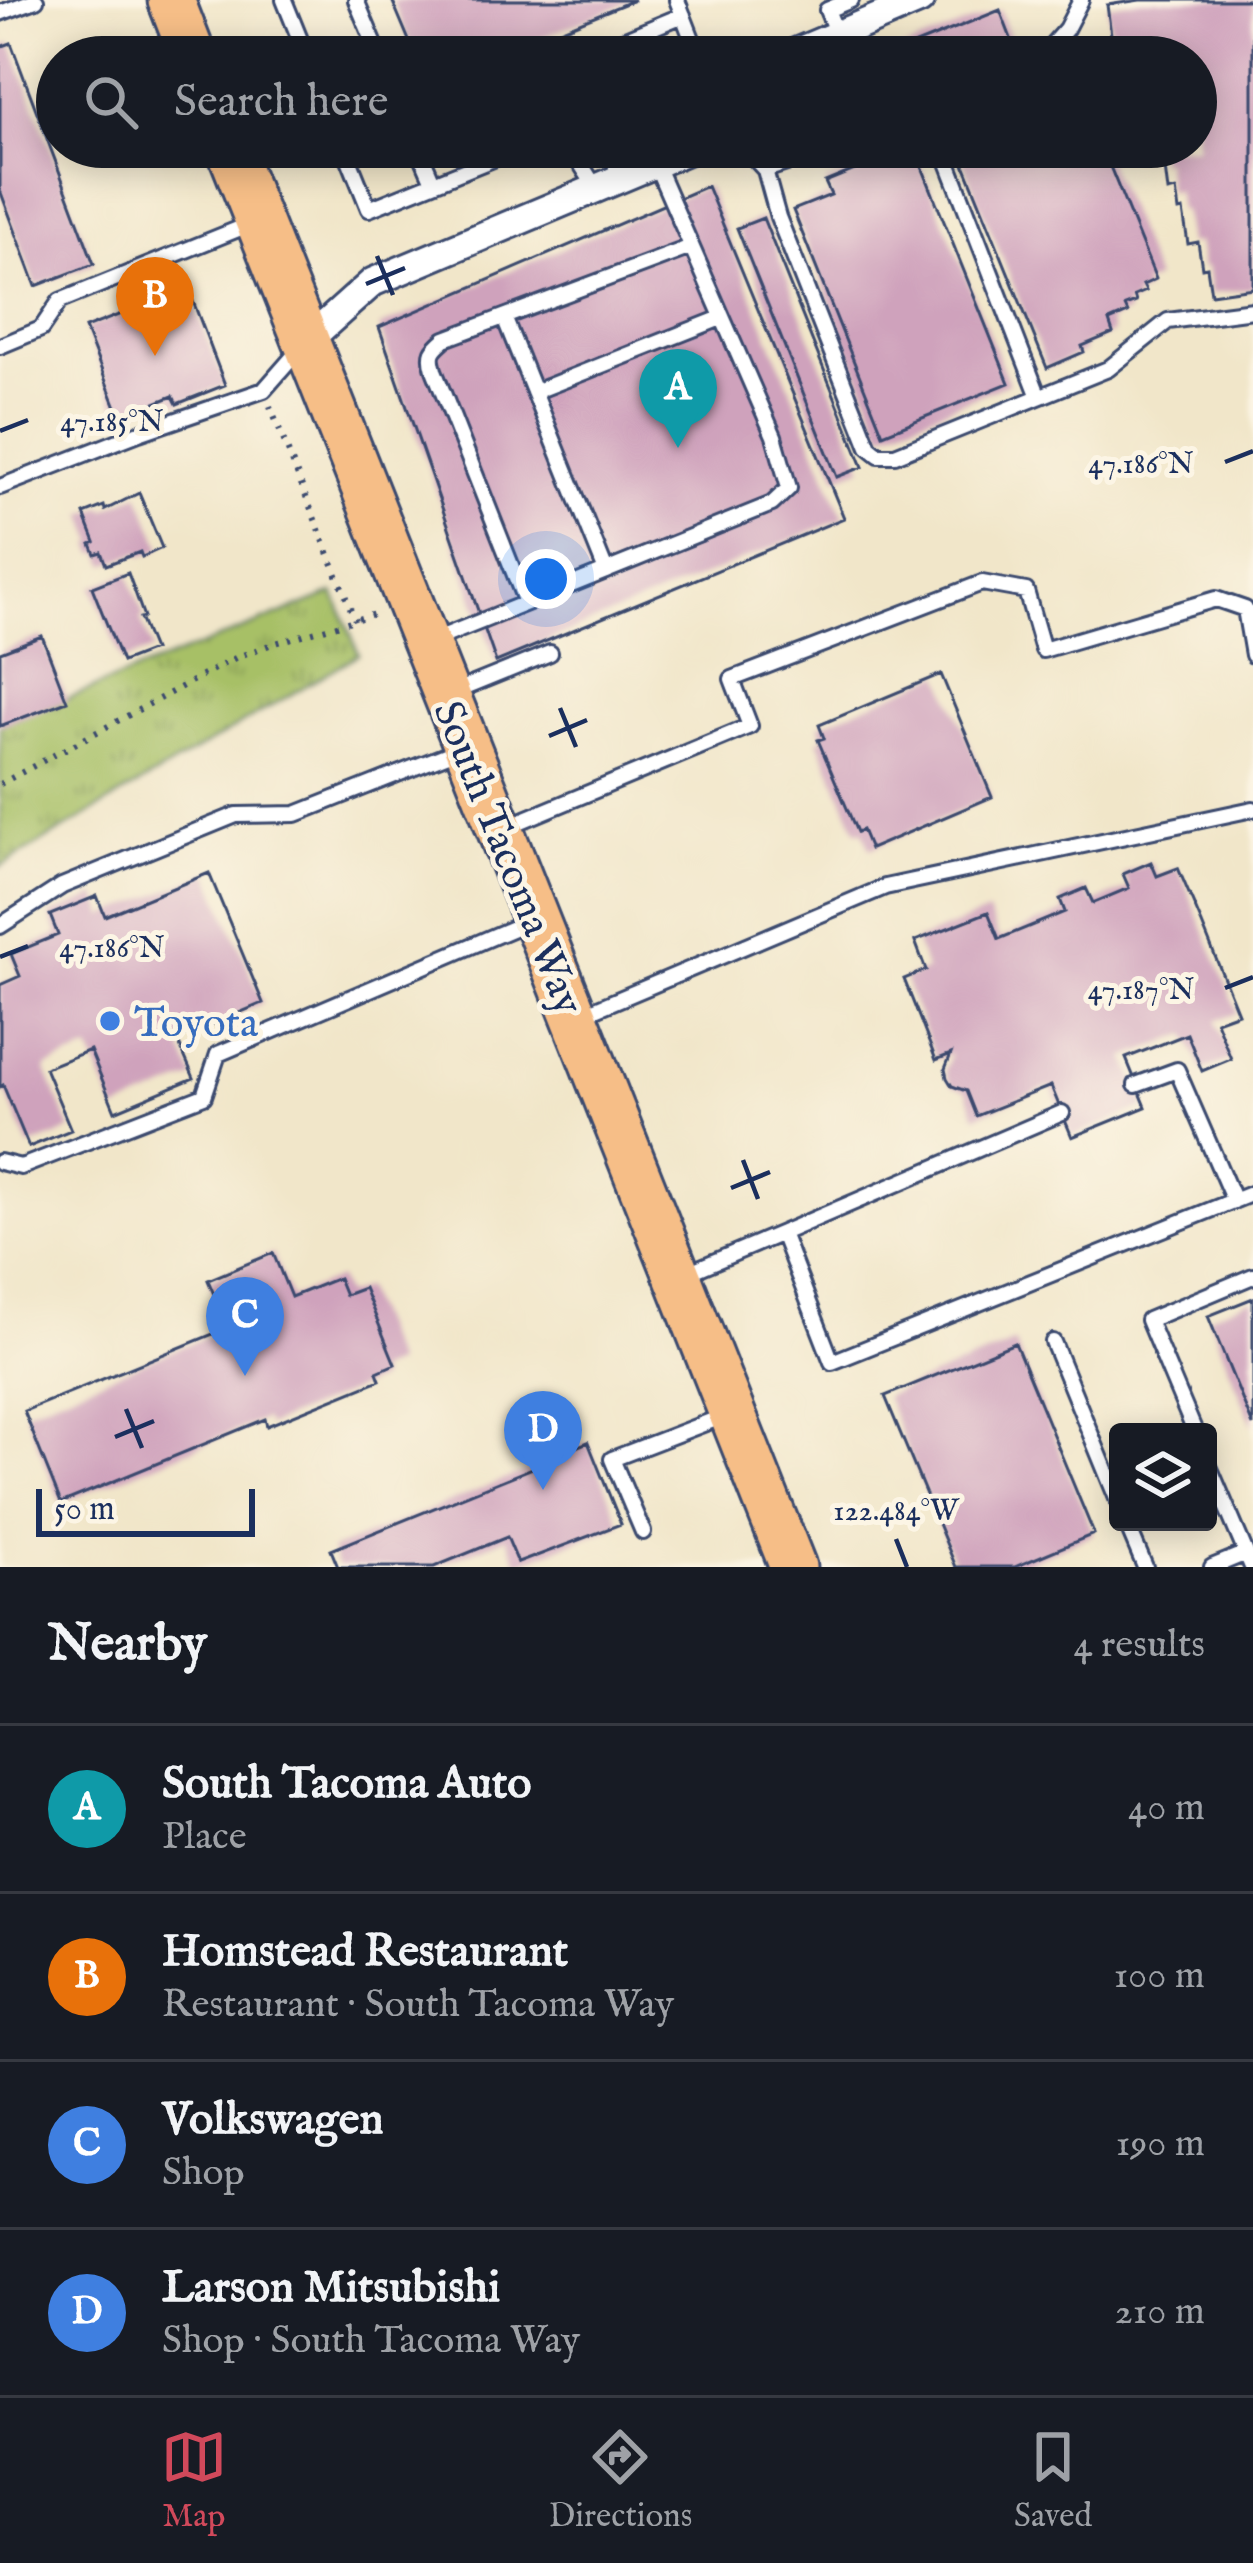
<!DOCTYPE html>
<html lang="en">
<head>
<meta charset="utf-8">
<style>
  :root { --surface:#171b24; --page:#20242c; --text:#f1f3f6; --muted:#9ea1a6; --line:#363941; --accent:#d1495b }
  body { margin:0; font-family:"IM FELL English",serif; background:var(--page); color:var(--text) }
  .controls { position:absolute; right:36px; bottom:36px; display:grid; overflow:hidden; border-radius:12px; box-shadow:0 6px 30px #0003 }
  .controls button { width:108px; height:108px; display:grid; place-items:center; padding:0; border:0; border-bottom:3px solid var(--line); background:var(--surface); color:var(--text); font:60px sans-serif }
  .scale { position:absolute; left:36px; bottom:30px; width:219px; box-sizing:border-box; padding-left:12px; border:6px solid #1b2f5e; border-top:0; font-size:33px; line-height:42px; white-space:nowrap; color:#1b2f5e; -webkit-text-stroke:9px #fcf5e5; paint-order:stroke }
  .you { position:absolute; left:546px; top:579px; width:42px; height:42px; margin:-30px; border:9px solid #fff; border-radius:50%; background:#1a73e8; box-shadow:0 0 0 18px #1a73e833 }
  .badge { display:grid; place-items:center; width:78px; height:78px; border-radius:50%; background:var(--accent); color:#fff; font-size:39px; font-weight:700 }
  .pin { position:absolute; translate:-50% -99px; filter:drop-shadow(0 3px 6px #0008) }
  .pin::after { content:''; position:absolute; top:63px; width:42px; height:36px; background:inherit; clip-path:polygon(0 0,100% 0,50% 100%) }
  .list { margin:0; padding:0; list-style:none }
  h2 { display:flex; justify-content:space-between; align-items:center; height:156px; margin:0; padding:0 48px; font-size:51px }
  h2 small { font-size:39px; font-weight:400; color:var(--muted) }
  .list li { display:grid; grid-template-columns:78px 1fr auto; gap:36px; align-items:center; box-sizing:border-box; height:168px; padding:0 48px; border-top:3px solid var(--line) }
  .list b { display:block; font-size:45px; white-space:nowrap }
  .list p { margin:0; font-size:39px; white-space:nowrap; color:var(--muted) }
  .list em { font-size:39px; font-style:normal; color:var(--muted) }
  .icon { flex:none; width:66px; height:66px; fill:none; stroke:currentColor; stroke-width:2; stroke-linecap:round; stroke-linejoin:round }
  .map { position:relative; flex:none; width:1253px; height:1567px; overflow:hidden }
  .search { position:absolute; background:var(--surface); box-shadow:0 6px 30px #0003; left:36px; right:36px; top:36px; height:132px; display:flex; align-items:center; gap:30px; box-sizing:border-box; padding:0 42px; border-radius:66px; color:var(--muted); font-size:45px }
  .sheet { height:828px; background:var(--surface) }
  nav { display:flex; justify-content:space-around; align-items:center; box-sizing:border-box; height:168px; border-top:3px solid var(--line); background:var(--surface); font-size:33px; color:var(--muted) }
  nav a { display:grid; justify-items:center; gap:6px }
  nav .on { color:var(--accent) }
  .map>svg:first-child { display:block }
</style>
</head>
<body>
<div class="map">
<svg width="1253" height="1567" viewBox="0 0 1253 1567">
  <defs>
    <pattern id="park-tufts" width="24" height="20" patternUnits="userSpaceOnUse" patternTransform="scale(3)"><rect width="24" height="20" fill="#a7c066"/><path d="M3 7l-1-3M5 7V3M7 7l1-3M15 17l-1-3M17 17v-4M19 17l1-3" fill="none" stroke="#879c57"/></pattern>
  </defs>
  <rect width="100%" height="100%" fill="#fcf5e5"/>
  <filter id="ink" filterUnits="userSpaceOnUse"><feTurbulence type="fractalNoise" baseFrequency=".00833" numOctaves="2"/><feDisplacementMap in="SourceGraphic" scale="24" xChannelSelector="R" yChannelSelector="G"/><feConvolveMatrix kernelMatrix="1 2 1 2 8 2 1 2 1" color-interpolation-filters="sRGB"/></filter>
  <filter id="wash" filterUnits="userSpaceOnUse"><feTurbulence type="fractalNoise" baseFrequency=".004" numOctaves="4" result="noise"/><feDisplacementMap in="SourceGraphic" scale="48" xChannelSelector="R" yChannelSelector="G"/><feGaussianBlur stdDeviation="2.7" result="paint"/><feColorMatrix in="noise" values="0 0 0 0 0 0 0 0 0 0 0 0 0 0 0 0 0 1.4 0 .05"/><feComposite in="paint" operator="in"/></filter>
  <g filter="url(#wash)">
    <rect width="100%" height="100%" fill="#f1e6c9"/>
    <path fill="url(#park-tufts)" stroke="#617862" stroke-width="3" d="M334,593L359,654L0,867V725Z"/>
    <g id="blocks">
      <path fill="#cfa2bc" d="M392,0H634L493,57H416Z
        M1140,0H1253V288L1211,294L1207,267L1202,268L1198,242L1188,244L1183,210L1179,211L1176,190L1168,192L1164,160L1159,161L1157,147H1196V57H1114L1107,5Z
        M1000,10L1015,49L994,57H884Z
        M11,43L94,264L36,286L0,190V47Z
        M911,147H914L1009,383L883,434L793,210L831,195L825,182Z
        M957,147H1102L1156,279L1143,285L1146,291L1134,296L1136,302L1125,306L1128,313L1109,321L1113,333L1082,346L1084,352L1047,368Z
        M707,186L844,518L496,662L379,327Z
        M763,218L863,467L837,477L737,228Z
        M188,288L225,385L177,404L173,396L120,417L85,328Z
        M139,493L162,548L142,557L140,552L106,565L101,552L95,554L91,544L95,542L84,514L104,506L105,510Z
        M128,573L144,617L140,618L153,650L122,662L92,587Z
        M42,636L67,701L0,726V652Z
        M941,674L992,797L870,849L862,830L857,832L818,740L824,738L819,725Z
        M1151,862L1157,876L1178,868L1202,924L1238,1013L1216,1021L1231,1059L1202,1071L1187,1034L1126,1058L1146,1107L1072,1137L1051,1086L976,1116L966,1091L952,1086L947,1078L945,1069L951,1054L936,1060L904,979L926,970L915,941L988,912L999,939L1065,912L1060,899L1086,888L1093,903L1129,888L1123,874Z
        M209,873L263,1003L177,1039L194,1078L115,1111L90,1050L45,1068L71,1130L29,1147L3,1085L0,1087V985L20,976L11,954L58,935L50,915L97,896L105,916Z
        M273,1253L291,1297L338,1278L345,1295L364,1288L395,1364L377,1372L380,1380L267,1426L265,1419L61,1503L24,1411L228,1328L208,1280Z
        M1253,1298V1426L1208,1316Z
        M1015,1343L1094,1534L1015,1567H956L885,1396Z
        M588,1442L621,1524L518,1563L507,1537L434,1567H338L331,1550L562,1456L561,1453Z"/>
    </g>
  </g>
  <g filter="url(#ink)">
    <use href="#blocks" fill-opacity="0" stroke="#3b4a6e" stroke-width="3"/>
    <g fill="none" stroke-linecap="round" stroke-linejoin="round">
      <g stroke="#3b4a6e" stroke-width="20">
        <path id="lane" d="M284,0L307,57
          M356,0L380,57
          M677,0L699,57
          M0,13L36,0
          M837,34L827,10L851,0
          M582,57L683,15
          M1041,57L1066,29L1081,0
          M344,147L369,209L523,147
          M418,147L433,182
          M570,147L596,188
          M613,147L618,181
          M744,147L765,170L778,217L869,447L879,455H895L1108,369L1168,321L1253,310
          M942,147L1039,397
          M765,170L836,147
          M504,317L606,571
          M0,346L41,329L60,301L253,223
          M534,392L721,318
          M0,487L139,433L264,390L299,350
          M526,603L434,370C429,353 432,350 445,339L691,247
          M432,641L772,504L789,488L774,436L656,165
          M454,692L550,653
          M504,828L750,726L732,679L982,583L1026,591L1043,650L1216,599L1245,609L1253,655
          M0,926L62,886L236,815L296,814L461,749
          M579,1016L885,887L1253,809
          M1136,1085L1177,1070L1234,1201
          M0,1162L21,1167L204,1096L218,1054L530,921
          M782,1233L1062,1113
          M685,1274L782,1233L832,1362L1253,1193
          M1053,1342L1118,1501
          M1195,1432L1148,1320L1253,1276
          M1208,1464L1246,1553
          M1126,1522L1145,1567
          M643,1532L612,1459L724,1416
          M1212,1567L1246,1553L1252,1567"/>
      </g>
      <g stroke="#3b4a6e" stroke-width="33">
        <path id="street" d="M785,57L920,0
          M306,342L373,282L695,147"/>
      </g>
      <g stroke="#3b4a6e" stroke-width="51">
        <path id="primary" d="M171,0L193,57
          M229,147L793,1567"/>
      </g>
      <path stroke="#3b4a6e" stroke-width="6" stroke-dasharray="3 9" stroke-linecap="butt" d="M270,406L355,620
        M0,784L237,657L272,644L378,613"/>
      <use href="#lane" stroke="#fff" stroke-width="14"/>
      <use href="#street" stroke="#fff" stroke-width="27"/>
      <use href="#primary" stroke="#f6be87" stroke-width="45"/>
    </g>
  </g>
  <path fill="none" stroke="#1b2f5e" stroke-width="4.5" d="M377,256L393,295M366,284L405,268M0,431L28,420M1225,462L1253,451M560,708L576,747M549,736L587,720M0,957L28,946M1225,988L1253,977M743,1160L758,1199M731,1188L770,1172M126,1409L142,1448M115,1437L154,1421M896,1539L907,1567"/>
  <circle fill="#3f7fe0" stroke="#fcf5e5" stroke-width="4.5" cx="110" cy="1021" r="12"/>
  <g text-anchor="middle" stroke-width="10" stroke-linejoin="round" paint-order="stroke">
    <g font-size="42" fill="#1b2f5e" stroke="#fcf5e5">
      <text transform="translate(510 857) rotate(68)" y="15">South Tacoma Way</text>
    </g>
    <g font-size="42" fill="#366cbe" stroke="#fcf5e5" text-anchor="start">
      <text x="134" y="1036">Toyota</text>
    </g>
  </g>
  <g font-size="30" text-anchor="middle" fill="#1b2f5e" stroke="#fcf5e5" stroke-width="10" stroke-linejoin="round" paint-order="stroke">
    <text x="112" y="431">47.185°N</text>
    <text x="1141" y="473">47.186°N</text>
    <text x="112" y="957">47.186°N</text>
    <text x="1141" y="999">47.187°N</text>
    <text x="896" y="1520">122.484°W</text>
  </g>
</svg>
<div class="controls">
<button><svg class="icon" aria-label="layers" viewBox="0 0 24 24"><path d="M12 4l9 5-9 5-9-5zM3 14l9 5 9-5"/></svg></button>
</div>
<div class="scale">50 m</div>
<div class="you"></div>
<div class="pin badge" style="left:678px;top:448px;background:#0f9aa8">A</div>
<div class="pin badge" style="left:155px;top:356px;background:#e8710a">B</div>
<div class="pin badge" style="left:245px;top:1376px;background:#3f7fe0">C</div>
<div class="pin badge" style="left:543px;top:1490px;background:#3f7fe0">D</div>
<div class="search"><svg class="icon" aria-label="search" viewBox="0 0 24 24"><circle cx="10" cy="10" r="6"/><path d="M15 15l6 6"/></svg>Search here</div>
</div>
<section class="sheet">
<h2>Nearby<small>4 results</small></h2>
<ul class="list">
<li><span class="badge" style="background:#0f9aa8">A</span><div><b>South Tacoma Auto</b><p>Place</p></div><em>40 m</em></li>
<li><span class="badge" style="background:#e8710a">B</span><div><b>Homstead Restaurant</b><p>Restaurant · South Tacoma Way</p></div><em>100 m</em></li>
<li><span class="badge" style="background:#3f7fe0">C</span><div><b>Volkswagen</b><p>Shop</p></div><em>190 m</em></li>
<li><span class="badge" style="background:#3f7fe0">D</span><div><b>Larson Mitsubishi</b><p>Shop · South Tacoma Way</p></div><em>210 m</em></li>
</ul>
</section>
<nav>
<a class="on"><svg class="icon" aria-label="map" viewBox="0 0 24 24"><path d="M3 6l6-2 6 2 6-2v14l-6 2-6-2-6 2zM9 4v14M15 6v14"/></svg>Map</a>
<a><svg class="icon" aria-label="directions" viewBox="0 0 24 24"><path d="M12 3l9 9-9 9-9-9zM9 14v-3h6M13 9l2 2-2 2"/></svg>Directions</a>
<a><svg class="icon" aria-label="saved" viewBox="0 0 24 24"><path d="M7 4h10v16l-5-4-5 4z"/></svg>Saved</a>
</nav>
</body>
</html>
